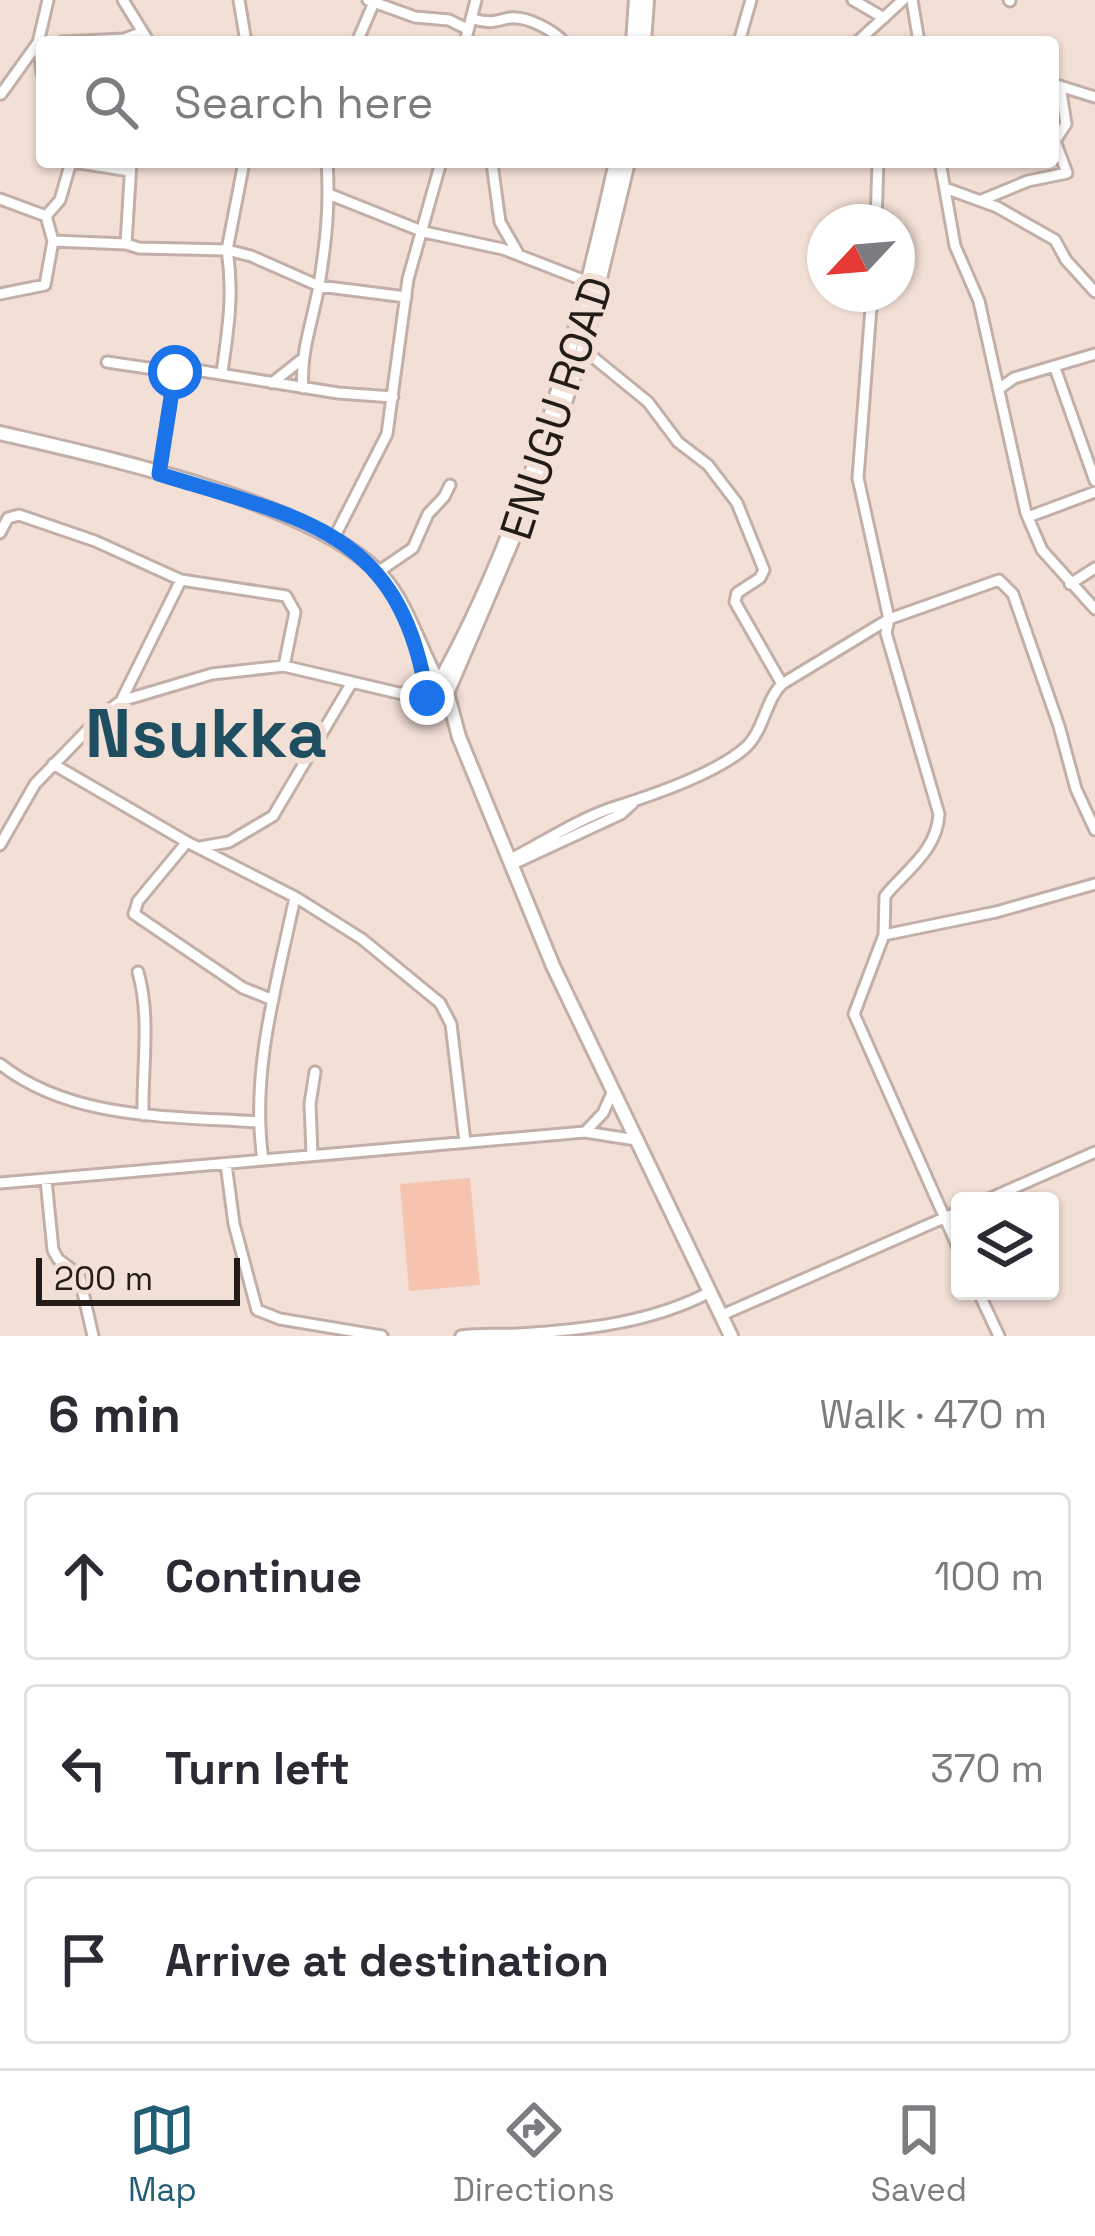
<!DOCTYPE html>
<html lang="en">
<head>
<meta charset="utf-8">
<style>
  :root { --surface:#fff; --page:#f7f7f7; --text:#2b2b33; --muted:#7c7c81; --line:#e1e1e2; --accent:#225f76 }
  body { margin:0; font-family:"Space Grotesk",sans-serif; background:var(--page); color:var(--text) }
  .controls { position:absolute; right:36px; bottom:36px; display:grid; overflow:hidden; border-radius:12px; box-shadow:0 3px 9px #0004 }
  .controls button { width:108px; height:108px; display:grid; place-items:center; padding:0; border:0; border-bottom:3px solid var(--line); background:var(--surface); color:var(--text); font:60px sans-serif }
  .compass { position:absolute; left:807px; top:204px; width:108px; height:108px; border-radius:50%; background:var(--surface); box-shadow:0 3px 9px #0004; rotate:244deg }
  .scale { position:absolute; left:36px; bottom:30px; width:204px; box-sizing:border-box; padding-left:12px; border:6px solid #221b18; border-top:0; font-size:33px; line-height:42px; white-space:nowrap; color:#221b18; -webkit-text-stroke:9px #f2dfd6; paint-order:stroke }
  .stop { position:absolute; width:36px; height:36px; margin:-27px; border:9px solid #1a73e8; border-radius:50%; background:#fff }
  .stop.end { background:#1a73e8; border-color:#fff; box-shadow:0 3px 12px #0008 }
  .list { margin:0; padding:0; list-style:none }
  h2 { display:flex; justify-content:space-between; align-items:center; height:156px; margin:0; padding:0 48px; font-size:51px }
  h2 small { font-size:39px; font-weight:400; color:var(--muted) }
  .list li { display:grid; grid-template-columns:78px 1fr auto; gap:36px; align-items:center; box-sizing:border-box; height:168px; margin:0 24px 24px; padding:0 24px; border:3px solid var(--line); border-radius:12px }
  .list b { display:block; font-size:45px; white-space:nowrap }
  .list em { font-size:39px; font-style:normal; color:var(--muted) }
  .icon { flex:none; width:66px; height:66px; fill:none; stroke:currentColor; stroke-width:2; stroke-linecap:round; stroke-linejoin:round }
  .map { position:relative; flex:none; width:1095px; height:1336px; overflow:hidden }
  .search { position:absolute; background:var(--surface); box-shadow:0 3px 9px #0004; left:36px; right:36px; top:36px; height:132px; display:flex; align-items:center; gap:30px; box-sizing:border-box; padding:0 42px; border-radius:12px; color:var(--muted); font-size:45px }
  .sheet { height:732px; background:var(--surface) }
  nav { display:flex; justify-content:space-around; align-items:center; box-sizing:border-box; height:168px; border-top:3px solid var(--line); background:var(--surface); font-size:33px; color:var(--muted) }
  nav a { display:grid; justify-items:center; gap:6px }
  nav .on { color:var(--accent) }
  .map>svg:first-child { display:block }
</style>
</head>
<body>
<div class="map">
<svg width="1095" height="1336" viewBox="0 0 1095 1336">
  <rect width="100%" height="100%" fill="#f2dfd6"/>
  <path fill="#f6c4ae" d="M470,1178L480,1285L409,1291L400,1184Z"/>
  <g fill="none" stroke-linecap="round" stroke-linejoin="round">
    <g stroke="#c2b0a8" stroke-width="15">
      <path id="minor" d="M123,0L149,42
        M239,0L246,42
        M368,0L415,17L449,20L467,29
        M853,0L884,18
        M912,0L919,42
        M1009,0L1010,1
        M473,19C493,24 493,21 510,18C527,16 553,30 564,42
        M62,42L124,39L140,33
        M357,42L375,0
        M465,42L476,0
        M739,42L751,0
        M857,42L903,0
        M42,72L38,43L48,0
        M1053,84L1095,97
        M1,94L37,44
        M71,162L60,200L46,216L53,241L126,244
        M73,162L130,171
        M131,162L126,244L139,248L227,250C234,292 228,331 222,372
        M244,162L227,250L251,256L319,286L406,297
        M940,162L955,246L979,301L1026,513L1042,550L1095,609
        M492,163L500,222L519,255
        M945,188L997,207L1055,240L1066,260L1095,292
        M331,195L424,232L503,249L588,282
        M0,199L46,216
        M982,200L1028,181L1067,173L1055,141L1066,124L1060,86
        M876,222L878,162
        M0,294L45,285L53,241
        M872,294L858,478L889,619L886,633L939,814C937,851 906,870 885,896L884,935L854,1014L960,1252
        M583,349L648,402L678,442L708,465L737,503L764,570L760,578L737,593L735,602L782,684
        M107,362L175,372
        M1055,368L1095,481
        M272,383L301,360
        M303,388C300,351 313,321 319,285C326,242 330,205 327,162
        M1000,388L1014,378L1095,354
        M159,474L175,372L183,368L338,393L393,397
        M1028,517L1095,492
        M0,533L8,518L19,515L95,541L181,580L286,596L295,612L284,666
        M334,538L387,434L408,279L441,162
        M378,572L413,548L428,514L444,497L450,485
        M1070,584L1095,568
        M401,693L425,690
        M121,701L181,580
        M53,764L187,842L297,898L362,939L440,1003L451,1024L465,1142
        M187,842L138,901L134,914L243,988L273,1000
        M0,845L35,784L101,716L121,701L212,674L284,666L428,700
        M200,847L229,842L273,816L351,684
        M509,860C544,842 581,817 618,806C656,794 715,774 745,748C764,731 765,701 782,684L889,619L999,580L1013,594L1059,726L1076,789L1095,830
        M511,865L621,814L633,803
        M884,935L996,912L1095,884
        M138,972C151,1018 142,1067 143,1115
        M0,1064C71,1120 170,1116 258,1122
        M585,1132L603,1113L612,1093
        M312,1155L310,1104L315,1072
        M263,1160C250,1071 277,984 295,897
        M226,1164L234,1224L257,1310L280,1319L382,1336
        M46,1180L53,1250L58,1259L79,1275L93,1336
        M0,1183L585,1132L636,1140
        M984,1201L1095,1152
        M978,1291L999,1336
        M722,1315L960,1211
        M461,1336C480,1333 499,1335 518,1334C584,1330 651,1323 710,1292"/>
    </g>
    <g stroke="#c2b0a8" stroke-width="18">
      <path id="major" d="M633,42L636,0
        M644,42L647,0
        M0,433C98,456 316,502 382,576C407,604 419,647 437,680
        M424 692a12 12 0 1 1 24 0a12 12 0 1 1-24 0Z
        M440,681C528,523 577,337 616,162
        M448,691L536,485L582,353L628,162
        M448,696L459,737L553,966L731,1336"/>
    </g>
    <use href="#minor" stroke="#fff" stroke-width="9"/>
    <use href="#major" stroke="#fff" stroke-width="12"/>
  </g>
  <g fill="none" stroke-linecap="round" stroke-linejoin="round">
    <path stroke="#1a73e8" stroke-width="15" d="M175,372L159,474C303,519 401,530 427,698"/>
  </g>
  <g text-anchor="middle" stroke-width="12" stroke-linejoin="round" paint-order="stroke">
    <g font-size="45" fill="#221b18" stroke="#f2dfd6">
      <text transform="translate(556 408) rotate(-72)" y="16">ENUGU ROAD</text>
    </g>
    <g font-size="69" font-weight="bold" fill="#1e4e60" stroke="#f2dfd6">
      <text x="206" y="757">Nsukka</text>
    </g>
  </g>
</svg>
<div class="controls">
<button><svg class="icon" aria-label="layers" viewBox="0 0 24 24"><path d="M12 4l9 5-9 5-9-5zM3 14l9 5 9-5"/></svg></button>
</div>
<svg class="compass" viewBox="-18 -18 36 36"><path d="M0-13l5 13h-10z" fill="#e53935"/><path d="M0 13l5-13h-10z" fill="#7c7c81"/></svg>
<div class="scale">200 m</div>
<div class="stop" style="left:175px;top:372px"></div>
<div class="stop end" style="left:427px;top:698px"></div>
<div class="search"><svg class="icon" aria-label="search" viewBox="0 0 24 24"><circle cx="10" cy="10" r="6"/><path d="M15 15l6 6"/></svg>Search here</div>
</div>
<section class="sheet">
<h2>6 min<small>Walk · 470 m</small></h2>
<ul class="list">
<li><svg class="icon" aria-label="ahead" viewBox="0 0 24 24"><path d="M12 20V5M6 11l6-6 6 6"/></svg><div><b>Continue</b></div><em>100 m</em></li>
<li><svg class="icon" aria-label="left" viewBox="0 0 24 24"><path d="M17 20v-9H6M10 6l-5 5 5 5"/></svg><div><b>Turn left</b></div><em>370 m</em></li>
<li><svg class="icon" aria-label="arrive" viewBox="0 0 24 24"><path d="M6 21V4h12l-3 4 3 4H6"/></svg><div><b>Arrive at destination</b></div></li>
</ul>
</section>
<nav>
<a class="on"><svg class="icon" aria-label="map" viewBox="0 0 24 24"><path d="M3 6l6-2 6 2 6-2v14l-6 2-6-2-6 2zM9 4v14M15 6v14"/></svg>Map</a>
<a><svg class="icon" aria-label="directions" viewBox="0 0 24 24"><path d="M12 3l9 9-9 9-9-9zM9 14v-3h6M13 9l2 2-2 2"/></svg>Directions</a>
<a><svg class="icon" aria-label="saved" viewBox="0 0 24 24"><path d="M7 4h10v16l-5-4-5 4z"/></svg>Saved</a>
</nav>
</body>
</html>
